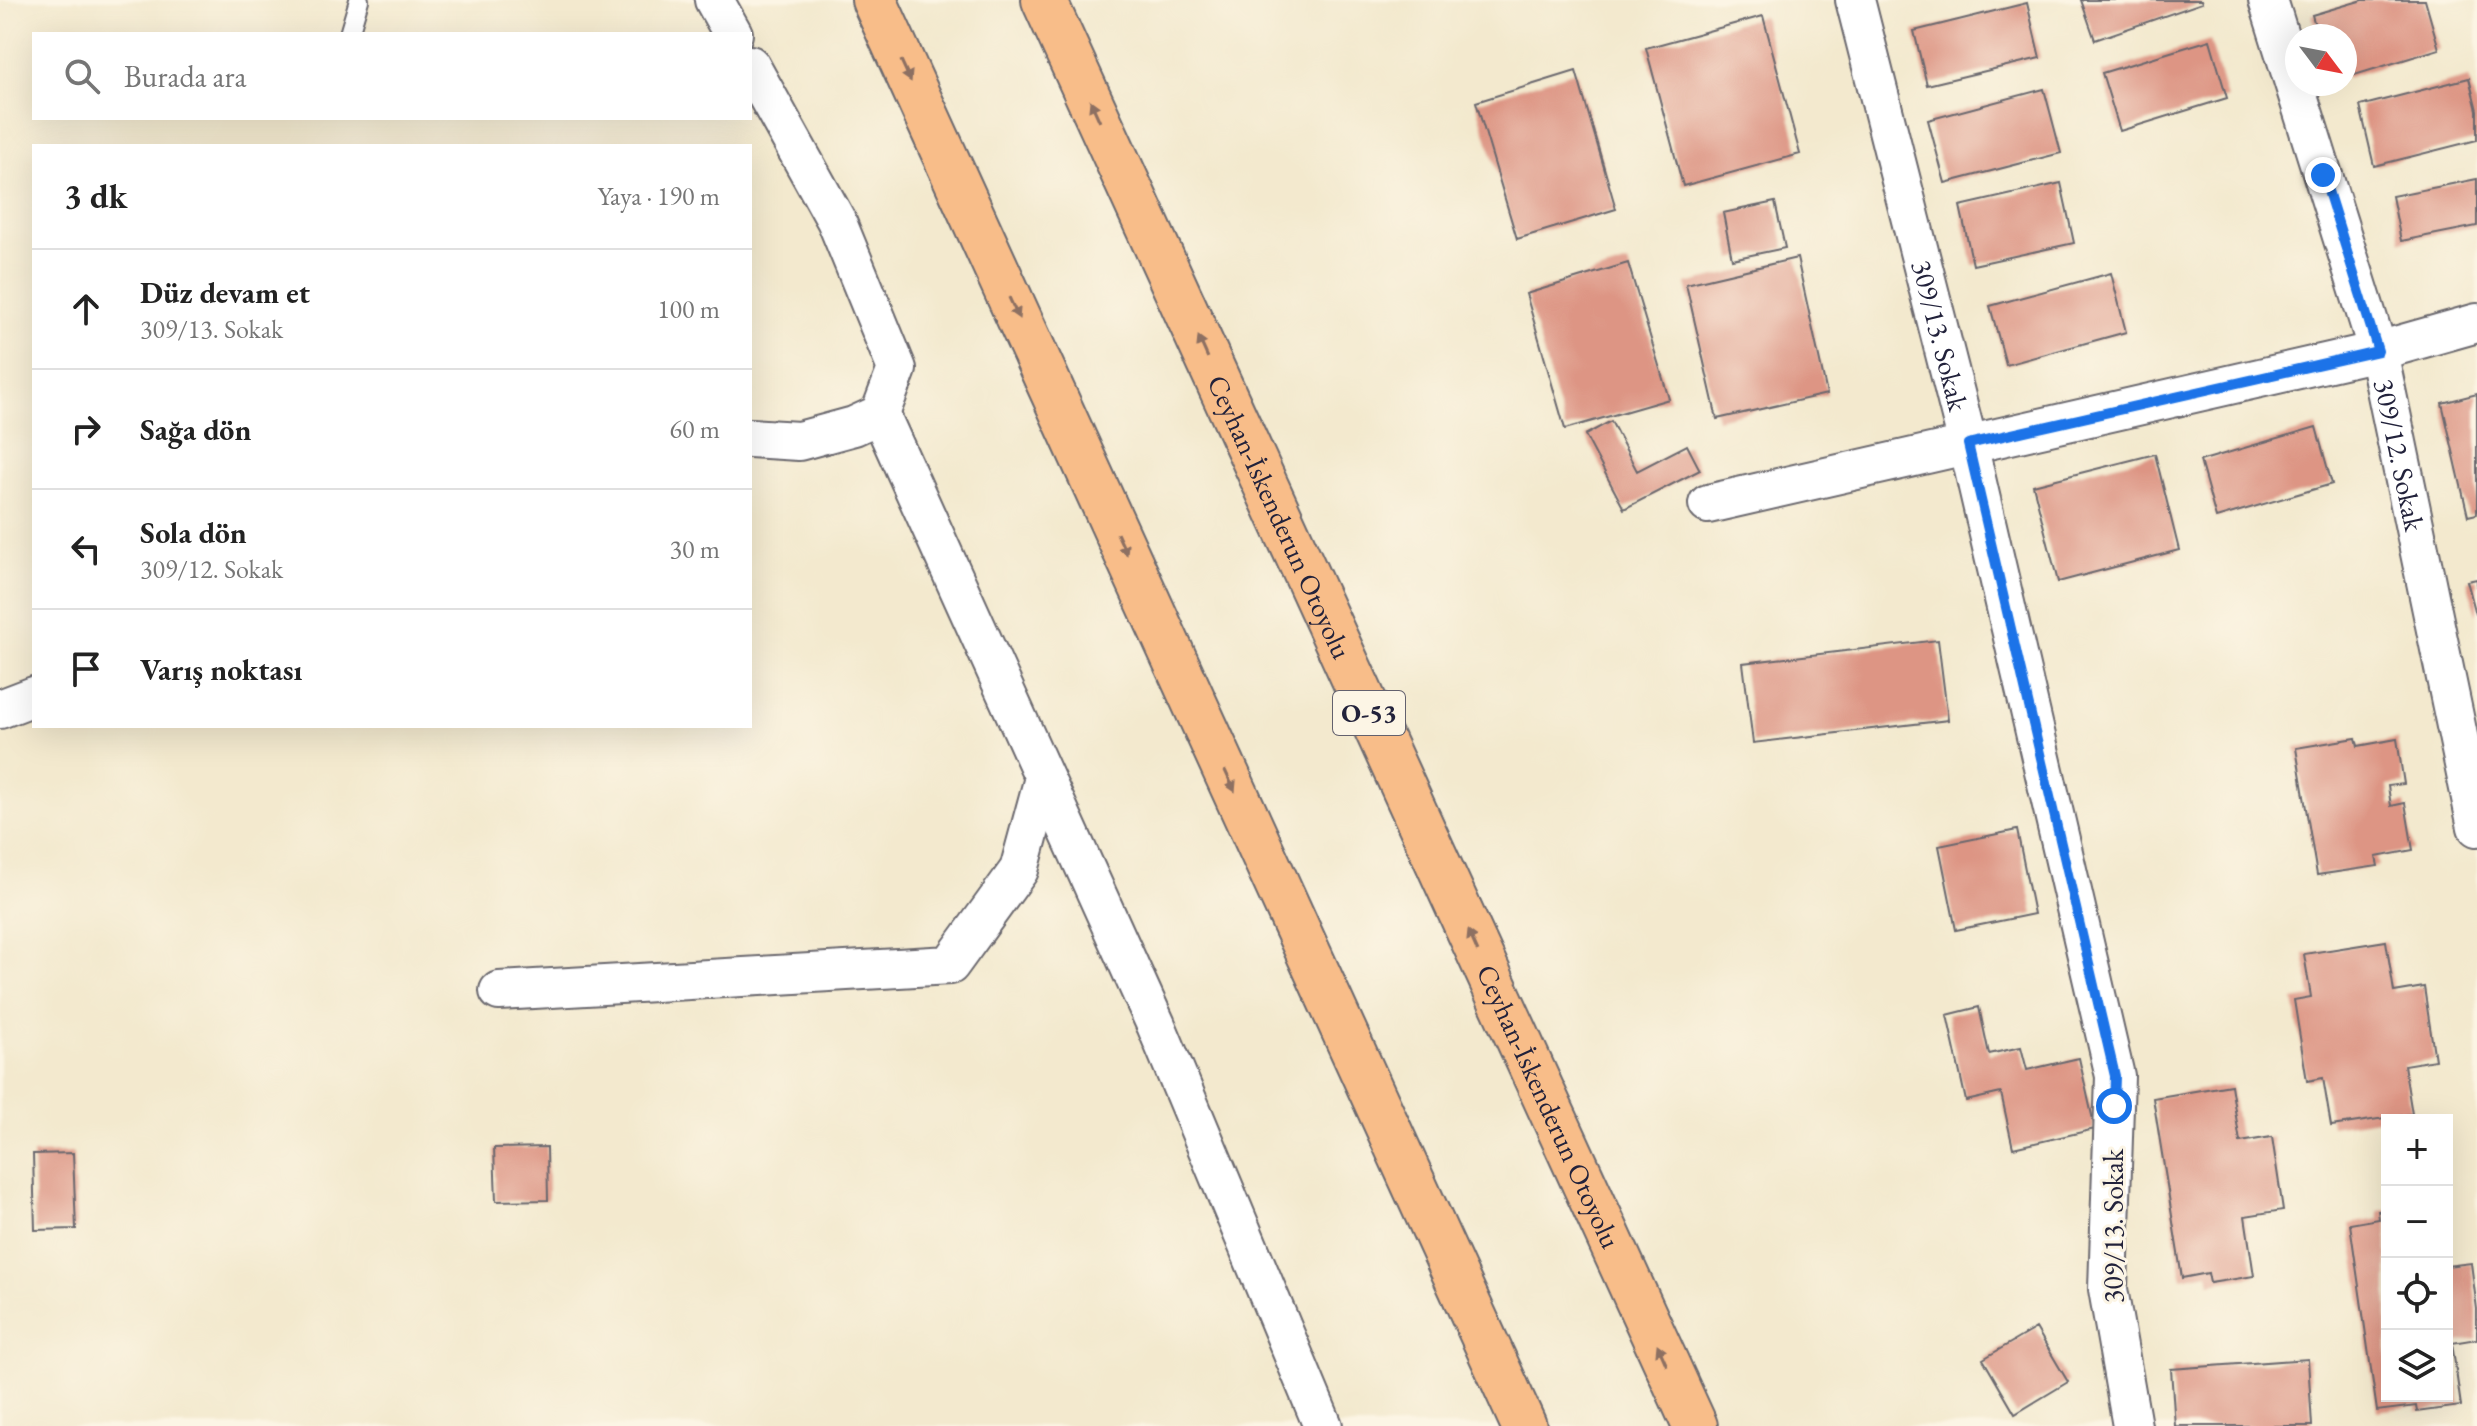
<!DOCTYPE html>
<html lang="tr">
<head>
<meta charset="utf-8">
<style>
  :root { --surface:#fff; --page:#f2f2f2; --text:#222; --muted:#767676; --line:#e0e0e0 }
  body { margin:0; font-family:"EB Garamond",serif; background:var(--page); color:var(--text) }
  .controls { position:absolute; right:24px; bottom:24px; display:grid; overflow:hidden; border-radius:0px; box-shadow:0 8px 32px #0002 }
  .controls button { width:72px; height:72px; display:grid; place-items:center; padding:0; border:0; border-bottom:2px solid var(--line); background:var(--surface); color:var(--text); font:40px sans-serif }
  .compass { position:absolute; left:2285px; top:24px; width:72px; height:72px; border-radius:50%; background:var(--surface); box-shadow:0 8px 32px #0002; rotate:122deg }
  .stop { position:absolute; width:24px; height:24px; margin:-18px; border:6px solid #1a73e8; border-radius:50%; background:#fff }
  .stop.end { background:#1a73e8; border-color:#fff; box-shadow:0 2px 8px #0008 }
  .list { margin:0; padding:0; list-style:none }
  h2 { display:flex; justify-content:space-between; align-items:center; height:104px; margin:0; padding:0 32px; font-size:34px }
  h2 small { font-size:26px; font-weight:400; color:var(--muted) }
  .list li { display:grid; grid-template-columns:52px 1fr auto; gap:24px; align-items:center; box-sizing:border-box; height:120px; padding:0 32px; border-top:2px solid var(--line) }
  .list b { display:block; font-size:30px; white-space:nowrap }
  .list p { margin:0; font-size:26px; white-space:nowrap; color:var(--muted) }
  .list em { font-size:26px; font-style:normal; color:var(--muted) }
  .icon { flex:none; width:44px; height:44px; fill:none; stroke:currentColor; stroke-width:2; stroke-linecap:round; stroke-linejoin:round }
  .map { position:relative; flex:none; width:2477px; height:1426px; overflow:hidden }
  .search { position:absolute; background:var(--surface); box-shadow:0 8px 32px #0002; left:32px; top:32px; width:720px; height:88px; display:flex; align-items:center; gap:20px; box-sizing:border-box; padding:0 28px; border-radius:0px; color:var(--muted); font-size:30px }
  .panel { position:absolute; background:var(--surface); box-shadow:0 8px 32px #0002; left:32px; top:144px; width:720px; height:584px; border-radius:0px }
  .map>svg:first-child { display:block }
</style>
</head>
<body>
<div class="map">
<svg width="2477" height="1426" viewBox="0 0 2477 1426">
  <rect width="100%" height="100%" fill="#fcf5e5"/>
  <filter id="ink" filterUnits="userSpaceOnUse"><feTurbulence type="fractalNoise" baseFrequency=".0125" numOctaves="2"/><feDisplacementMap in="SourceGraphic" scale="16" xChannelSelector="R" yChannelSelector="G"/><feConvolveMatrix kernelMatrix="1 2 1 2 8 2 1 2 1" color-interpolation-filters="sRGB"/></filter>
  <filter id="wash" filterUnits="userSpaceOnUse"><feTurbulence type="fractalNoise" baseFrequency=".006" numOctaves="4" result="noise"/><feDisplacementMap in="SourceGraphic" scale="32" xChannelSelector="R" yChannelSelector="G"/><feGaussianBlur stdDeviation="1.8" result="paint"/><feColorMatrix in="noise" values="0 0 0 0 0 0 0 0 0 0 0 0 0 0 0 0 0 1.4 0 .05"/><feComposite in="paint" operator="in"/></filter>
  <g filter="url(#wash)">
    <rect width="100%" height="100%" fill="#f3e9ce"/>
    <g id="blocks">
      <path fill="#dd9584" d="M2081,0H2201L2202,3L2095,40Z
        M2363,0H2425L2439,49L2345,78V36H2318L2312,15Z
        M2027,3L2040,58L1927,85L1914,31Z
        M1763,16L1800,154L1683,186L1646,48Z
        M2210,40L2227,98L2120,131L2102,73Z
        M1576,71L1616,209L1517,239L1476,102Z
        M2469,78L2477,110V140L2374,166L2360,106Z
        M2044,89L2061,153L1945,183L1928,120Z
        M2477,179V226L2401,241L2392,196Z
        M2061,183L2074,243L1973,265L1960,206Z
        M1775,202L1785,248L1732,259L1723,213Z
        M1797,258L1827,394L1717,419L1686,284Z
        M1628,263L1669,399L1565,429L1526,294Z
        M2111,273L2126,332L2006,365L1990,306Z
        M2477,394V514L2468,516L2442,403Z
        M1611,421L1637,471L1687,445L1700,470L1624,509L1585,435Z
        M2316,427L2332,484L2216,518L2200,461Z
        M2155,454L2179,550L2058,582L2033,485Z
        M2477,579V614H2476L2467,581Z
        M1938,640L1948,720L1753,743L1743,663Z
        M2356,738L2358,746L2397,739L2404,784L2388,786L2391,806L2405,803L2413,850L2376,857L2378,866L2317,875L2296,748Z
        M2017,830L2034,914L1956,930L1939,846Z
        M2386,941L2394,992L2424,987L2435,1060L2404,1065L2412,1114L2331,1126L2323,1078L2307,1081L2294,1000L2311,997L2304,954Z
        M1979,1007L1989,1054L2021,1047L2027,1070L2079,1058L2095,1129L2013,1148L2001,1093L1966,1101L1947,1015Z
        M2231,1085L2240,1142L2272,1137L2283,1210L2245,1216L2254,1276L2210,1283L2208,1273L2182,1278L2153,1098Z
        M547,1147L548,1200L496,1201L494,1148Z
        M73,1153L76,1229L35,1230L33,1154Z
        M2387,1210V1396H2447V1266L2471,1263L2477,1309V1339L2452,1343L2461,1406L2417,1412L2416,1406L2377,1411L2350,1224L2379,1219L2378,1211Z
        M2036,1328L2068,1382L2015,1414L1983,1359Z
        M2308,1359L2312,1426H2175L2171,1369Z"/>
    </g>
  </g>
  <g filter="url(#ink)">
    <use href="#blocks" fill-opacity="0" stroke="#6b686e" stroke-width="2"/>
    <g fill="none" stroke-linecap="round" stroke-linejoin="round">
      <g stroke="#6b686e" stroke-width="22">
        <path id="service" d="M349,34L359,0"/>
      </g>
      <g stroke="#6b686e" stroke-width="42">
        <g id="minor">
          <path d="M714,0L733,34"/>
          <path id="s1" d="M1855,0L1968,444L2115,1076L2108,1289L2132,1426"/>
          <path id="s2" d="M2268,0L2378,351L2477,827"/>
          <path d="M750,65L836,220L897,369L880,414L854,426L799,441L750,438"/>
          <path d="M880,414L1156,1025L1323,1426"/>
          <path d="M1708,504L2378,351L2477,323"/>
          <path d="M0,709L34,696"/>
          <path d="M499,991L950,965L1019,870L1044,778"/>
        </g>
      </g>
      <g stroke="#6b686e" stroke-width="48">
        <g id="motorway">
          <path d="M874,0L1524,1426"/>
          <path id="s3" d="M1044,0L1695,1426"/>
        </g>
      </g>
      <use href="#service" stroke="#fff" stroke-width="18"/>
      <use href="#minor" stroke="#fff" stroke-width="38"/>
      <use href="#motorway" stroke="#f8bd89" stroke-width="44"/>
    </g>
    <defs><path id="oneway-solid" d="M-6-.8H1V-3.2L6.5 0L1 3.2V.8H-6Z" transform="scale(2)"/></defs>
    <g fill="#8d7062">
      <use href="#oneway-solid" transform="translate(906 71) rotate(65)"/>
      <use href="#oneway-solid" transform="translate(1095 111) rotate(-114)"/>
      <use href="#oneway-solid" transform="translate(1014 308) rotate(65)"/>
      <use href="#oneway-solid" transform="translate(1203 347) rotate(-114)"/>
      <use href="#oneway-solid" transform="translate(1122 544) rotate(65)"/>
      <use href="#oneway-solid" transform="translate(1230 781) rotate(65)"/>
      <use href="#oneway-solid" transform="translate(1473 941) rotate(-114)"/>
      <use href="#oneway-solid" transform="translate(1662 1355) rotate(-114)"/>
    </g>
  </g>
  <g fill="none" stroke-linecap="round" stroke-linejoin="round" filter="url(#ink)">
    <path stroke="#1a73e8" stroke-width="10" d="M2114,1106L2115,1076L1968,444L2378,351L2323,175"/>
  </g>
  <g text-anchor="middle" stroke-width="6" stroke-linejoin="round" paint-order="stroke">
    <rect fill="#fcf5e5" stroke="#63616e" stroke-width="2" x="1333" y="691" width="72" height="44" rx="6"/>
    <g font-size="26" font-weight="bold" fill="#22223b">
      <text x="1369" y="722">O-53</text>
    </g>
    <g font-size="28" fill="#22223b" stroke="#fcf5e5">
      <text dy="10" stroke="none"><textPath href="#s1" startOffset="346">309/13. Sokak</textPath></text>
      <text dy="10" stroke="none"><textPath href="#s2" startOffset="474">309/12. Sokak</textPath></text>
      <text dy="10" stroke="none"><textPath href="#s3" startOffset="568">Ceyhan-İskenderun Otoyolu</textPath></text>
      <text dy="10" stroke="none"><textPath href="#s3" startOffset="1216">Ceyhan-İskenderun Otoyolu</textPath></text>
      <text transform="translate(2113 1226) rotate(-90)" y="10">309/13. Sokak</text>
    </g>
  </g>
</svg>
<div class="controls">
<button>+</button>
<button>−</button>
<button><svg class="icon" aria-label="locate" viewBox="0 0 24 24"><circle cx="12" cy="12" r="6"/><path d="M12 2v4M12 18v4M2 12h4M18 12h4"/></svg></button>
<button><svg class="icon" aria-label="layers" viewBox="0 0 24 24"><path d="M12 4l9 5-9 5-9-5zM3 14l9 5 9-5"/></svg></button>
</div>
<svg class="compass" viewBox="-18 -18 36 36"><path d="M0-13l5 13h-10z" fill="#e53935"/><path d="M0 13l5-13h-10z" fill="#767676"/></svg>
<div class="stop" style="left:2114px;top:1106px"></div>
<div class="stop end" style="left:2323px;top:175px"></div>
<div class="search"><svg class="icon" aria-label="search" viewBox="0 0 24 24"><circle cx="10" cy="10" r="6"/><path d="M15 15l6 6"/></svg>Burada ara</div>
<section class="panel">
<h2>3 dk<small>Yaya · 190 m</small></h2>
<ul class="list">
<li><svg class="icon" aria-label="ahead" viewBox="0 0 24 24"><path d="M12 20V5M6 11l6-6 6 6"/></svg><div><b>Düz devam et</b><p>309/13. Sokak</p></div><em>100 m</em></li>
<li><svg class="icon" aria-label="right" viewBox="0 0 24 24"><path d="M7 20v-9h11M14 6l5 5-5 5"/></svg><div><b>Sağa dön</b></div><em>60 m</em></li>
<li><svg class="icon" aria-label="left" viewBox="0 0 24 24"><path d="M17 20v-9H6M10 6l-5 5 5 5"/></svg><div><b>Sola dön</b><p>309/12. Sokak</p></div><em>30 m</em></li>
<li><svg class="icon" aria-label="arrive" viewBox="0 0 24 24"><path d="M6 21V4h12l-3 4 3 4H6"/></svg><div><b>Varış noktası</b></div></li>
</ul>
</section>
</div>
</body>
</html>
